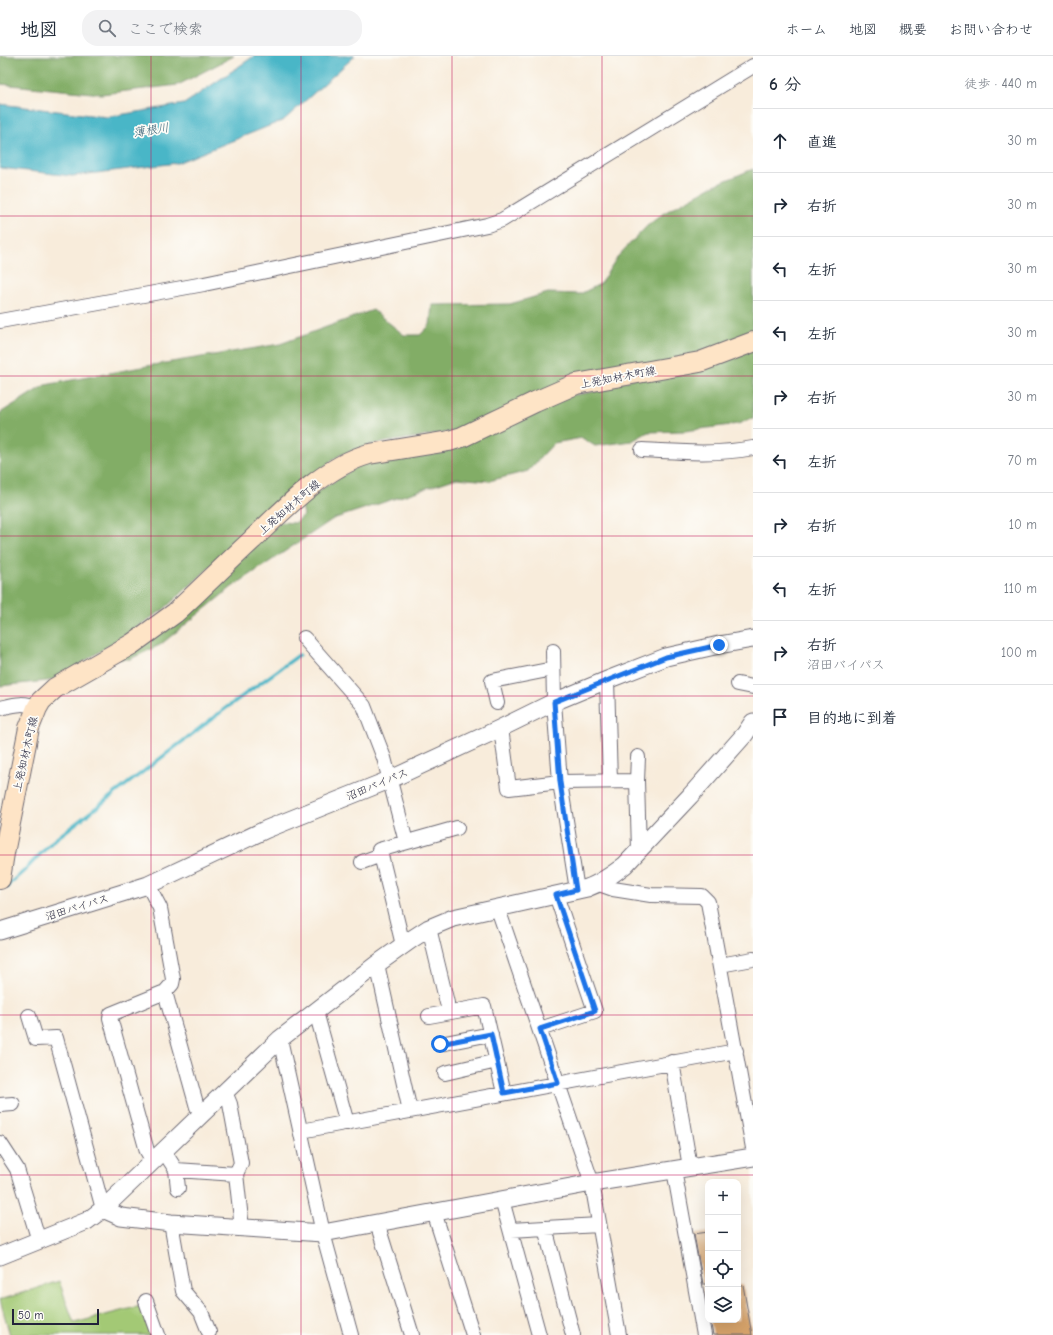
<!DOCTYPE html>
<html lang="ja">
<head>
<meta charset="utf-8">
<style>
  :root { --surface:#fff; --page:#f2f2f3; --text:#1f2937; --muted:#747a83; --line:#e0e1e3 }
  body { margin:0; font-family:"Comic Neue","Klee One",sans-serif; background:var(--page); color:var(--text) }
  .controls { position:absolute; right:12px; bottom:12px; display:grid; overflow:hidden; border-radius:8px; box-shadow:0 4px 16px #0002 }
  .controls button { width:36px; height:36px; display:grid; place-items:center; padding:0; border:0; border-bottom:1px solid var(--line); background:var(--surface); color:var(--text); font:20px sans-serif }
  .scale { position:absolute; left:12px; bottom:10px; width:87px; box-sizing:border-box; padding-left:4px; border:2px solid #22223b; border-top:0; font-size:11px; line-height:14px; white-space:nowrap; color:#22223b; -webkit-text-stroke:3px #fdfcf7; paint-order:stroke }
  .stop { position:absolute; width:12px; height:12px; margin:-9px; border:3px solid #1a73e8; border-radius:50%; background:#fff }
  .stop.end { background:#1a73e8; border-color:#fff; box-shadow:0 1px 4px #0008 }
  .list { margin:0; padding:0; list-style:none }
  h2 { display:flex; justify-content:space-between; align-items:center; height:52px; margin:0; padding:0 16px; font-size:17px }
  h2 small { font-size:13px; font-weight:400; color:var(--muted) }
  .list li { display:grid; grid-template-columns:26px 1fr auto; gap:12px; align-items:center; box-sizing:border-box; height:64px; padding:0 16px; border-top:1px solid var(--line) }
  .list b { display:block; font-size:15px; white-space:nowrap }
  .list p { margin:0; font-size:13px; white-space:nowrap; color:var(--muted) }
  .list em { font-size:13px; font-style:normal; color:var(--muted) }
  .icon { flex:none; width:22px; height:22px; fill:none; stroke:currentColor; stroke-width:2; stroke-linecap:round; stroke-linejoin:round }
  .map { position:relative; flex:none; width:753px; height:1279px; overflow:hidden }
  header { display:flex; align-items:center; gap:24px; box-sizing:border-box; height:56px; padding:0 20px; background:var(--surface); border-bottom:1px solid var(--line) }
  header strong { font-size:19px }
  nav { display:flex; gap:22px; margin-inline-start:auto; font-size:14px }
  .search { width:280px; height:36px; background:var(--page); display:flex; align-items:center; gap:10px; box-sizing:border-box; padding:0 14px; border-radius:16px; color:var(--muted); font-size:15px }
  main { display:flex }
  aside { flex:1; background:var(--surface) }
  .map>svg:first-child { display:block }
</style>
</head>
<body>
<header>
<strong>地図</strong>
<div class="search"><svg class="icon" aria-label="search" viewBox="0 0 24 24"><circle cx="10" cy="10" r="6"/><path d="M15 15l6 6"/></svg>ここで検索</div>
<nav><a>ホーム</a><a>地図</a><a>概要</a><a>お問い合わせ</a></nav>
</header>
<main>
<div class="map">
<svg width="753" height="1279" viewBox="0 0 753 1279">
  <rect width="100%" height="100%" fill="#fdfcf7"/>
  <filter id="ink" filterUnits="userSpaceOnUse"><feTurbulence type="fractalNoise" baseFrequency=".025" numOctaves="2"/><feDisplacementMap in="SourceGraphic" scale="8" xChannelSelector="R" yChannelSelector="G"/><feConvolveMatrix kernelMatrix="1 2 1 2 8 2 1 2 1" color-interpolation-filters="sRGB"/></filter>
  <filter id="wash" filterUnits="userSpaceOnUse"><feTurbulence type="fractalNoise" baseFrequency=".012" numOctaves="4" result="noise"/><feDisplacementMap in="SourceGraphic" scale="16" xChannelSelector="R" yChannelSelector="G"/><feGaussianBlur stdDeviation="0.9" result="paint"/><feColorMatrix in="noise" values="0 0 0 0 0 0 0 0 0 0 0 0 0 0 0 0 0 1.4 0 .05"/><feComposite in="paint" operator="in"/></filter>
  <g filter="url(#wash)">
    <rect width="100%" height="100%" fill="#f8ecdb"/>
    <path fill="#a3c974" stroke="#627658" d="M59,1225L74,1267L144,1249L154,1279H10L0,1244Z"/>
    <path fill="#82ad66" stroke="#526850" d="M0,0H234L178,29L102,38L0,28Z
      M753,113V279L458,375L373,388L340,399L309,421L163,554L56,624L0,630V357L45,329L147,310L280,288L373,254L404,279H420L430,269L432,249L510,248L548,237L580,238L600,228L618,200L647,170L664,157L712,130Z
      M753,291V362L738,368L685,375L648,376L632,385L595,390L582,382L554,387L528,415L489,425L457,422L333,463L232,531L160,589L130,603H118L281,466L295,467L304,459L301,446L366,405L512,364L540,355L562,341L604,334L631,323Z"/>
    <path fill="#4ab6c7" stroke="#366c81" d="M254,0H355L284,64L177,107L72,120L0,112V48L107,61L184,48Z"/>
    <g fill="none" stroke-linecap="round" stroke-linejoin="round">
      <path stroke="#4ab6c7" stroke-width="3.5" d="M8,831L9,828L24,815L53,785L226,652L299,599"/>
    </g>
    <g id="blocks">
      <path fill="#d5a26b" d="M708,1176V1228H703L694,1178Z
        M738,1229H743L752,1279H713L710,1264H738Z"/>
    </g>
  </g>
  <g filter="url(#ink)">
    <use href="#blocks" fill-opacity="0" stroke="#6d6973" stroke-width="1"/>
    <g fill="none" stroke-linecap="round" stroke-linejoin="round">
      <g stroke="#6d6973" stroke-width="16">
        <path id="minor" d="M0,265L204,228L487,169L502,164L753,10
          M642,394C679,396 716,399 753,392
          M304,582L364,650L384,702L406,786
          M553,595L554,646L560,726L577,834
          M607,624L610,725
          M738,628L753,631
          M497,647L492,625L553,613
          M0,652C13,649 24,645 37,652
          M501,672L509,732L560,726L637,725
          M638,701L637,725L639,794
          M381,799L403,889
          M362,806L381,799L379,794L457,772
          M599,828L613,833L651,839L702,840L708,846L753,1092
          M148,829L160,852L173,923L172,928L165,936L111,958L110,962L147,1095L153,1105
          M498,853L592,1127L619,1279
          M429,872L447,947
          M377,908L410,1055
          M720,909L753,903
          M165,936L197,1051L204,1056
          M316,956L347,1067
          M29,960L36,983L56,982L103,1153
          M429,960L484,950L504,1037
          M540,973L595,955L556,839
          M280,983L323,1177L351,1279
          M440,988L491,978
          M672,1006L690,1111
          M445,1017L497,1005
          M225,1036L230,1048L241,1107L236,1118
          M0,1049L13,1048
          M301,1075L736,995
          M0,1087L17,1113L39,1185
          M163,1094L176,1114L178,1132
          M176,1114L236,1118L242,1172
          M674,1114L704,1279
          M502,1144L539,1279
          M434,1156L473,1279
          M171,1167L183,1235L201,1256L209,1276
          M377,1167L412,1279
          M545,1172L599,1169
          M511,1174L545,1172L573,1279
          M146,1245L158,1279"/>
      </g>
      <g stroke="#6d6973" stroke-width="19">
        <path id="tertiary" d="M0,875L148,829L267,773L389,724L501,672L554,646L607,624L666,601L719,589L753,583
          M103,1153L280,983L377,908L412,883L429,872L453,862L587,832C601,827 612,819 625,809L690,740L745,678L753,666
          M0,1200L87,1165L103,1153L121,1161L171,1167L323,1177L592,1127L753,1101"/>
      </g>
      <g stroke="#6d6973" stroke-width="22">
        <path id="secondary" d="M0,823L4,797L29,672L37,652L41,645L55,632L132,588L175,557C201,533 226,508 252,484C284,453 325,410 369,398L449,385L462,381L535,346L576,328L700,306L753,286"/>
      </g>
      <use href="#minor" stroke="#fff" stroke-width="14"/>
      <use href="#tertiary" stroke="#fff" stroke-width="17"/>
      <use href="#secondary" stroke="#fee4c6" stroke-width="20"/>
    </g>
  </g>
  <g fill="none" stroke-linecap="round" stroke-linejoin="round" filter="url(#ink)">
    <path stroke="#1a73e8" stroke-width="5" d="M440,988L491,978L504,1037L558,1027L540,973L595,955L556,839L576,834L560,726L554,646L666,601L719,589"/>
  </g>
  <path fill="none" stroke="#c2185b" stroke-width="1" stroke-opacity="0.55" d="M151,0V1279M301,0V1279M452,0V1279M602,0V1279M0,160H753M0,320H753M0,480H753M0,640H753M0,799H753M0,959H753M0,1119H753"/>
  <g text-anchor="middle" stroke-width="3.5" stroke-linejoin="round" paint-order="stroke">
    <g font-size="11" fill="#22223b" stroke="#fdfcf7">
      <text transform="translate(618 321) rotate(-11)" y="4">上発知材木町線</text>
      <text transform="translate(289 451) rotate(-41)" y="4">上発知材木町線</text>
      <text transform="translate(25 698) rotate(-77)" y="4">上発知材木町線</text>
      <text transform="translate(377 728) rotate(-23)" y="4">沼田バイパス</text>
      <text transform="translate(77 851) rotate(-17)" y="4">沼田バイパス</text>
    </g>
    <g font-size="12" font-style="italic" fill="#325d73" stroke="#fdfcf7">
      <text transform="translate(151 74) rotate(-9)" y="4">薄根川</text>
    </g>
  </g>
</svg>
<div class="controls">
<button>+</button>
<button>−</button>
<button><svg class="icon" aria-label="locate" viewBox="0 0 24 24"><circle cx="12" cy="12" r="6"/><path d="M12 2v4M12 18v4M2 12h4M18 12h4"/></svg></button>
<button><svg class="icon" aria-label="layers" viewBox="0 0 24 24"><path d="M12 4l9 5-9 5-9-5zM3 14l9 5 9-5"/></svg></button>
</div>
<div class="scale">50 m</div>
<div class="stop" style="left:440px;top:988px"></div>
<div class="stop end" style="left:719px;top:589px"></div>
</div>
<aside>
<h2>6 分<small>徒歩 · 440 m</small></h2>
<ul class="list">
<li><svg class="icon" aria-label="ahead" viewBox="0 0 24 24"><path d="M12 20V5M6 11l6-6 6 6"/></svg><div><b>直進</b></div><em>30 m</em></li>
<li><svg class="icon" aria-label="right" viewBox="0 0 24 24"><path d="M7 20v-9h11M14 6l5 5-5 5"/></svg><div><b>右折</b></div><em>30 m</em></li>
<li><svg class="icon" aria-label="left" viewBox="0 0 24 24"><path d="M17 20v-9H6M10 6l-5 5 5 5"/></svg><div><b>左折</b></div><em>30 m</em></li>
<li><svg class="icon" aria-label="left" viewBox="0 0 24 24"><path d="M17 20v-9H6M10 6l-5 5 5 5"/></svg><div><b>左折</b></div><em>30 m</em></li>
<li><svg class="icon" aria-label="right" viewBox="0 0 24 24"><path d="M7 20v-9h11M14 6l5 5-5 5"/></svg><div><b>右折</b></div><em>30 m</em></li>
<li><svg class="icon" aria-label="left" viewBox="0 0 24 24"><path d="M17 20v-9H6M10 6l-5 5 5 5"/></svg><div><b>左折</b></div><em>70 m</em></li>
<li><svg class="icon" aria-label="right" viewBox="0 0 24 24"><path d="M7 20v-9h11M14 6l5 5-5 5"/></svg><div><b>右折</b></div><em>10 m</em></li>
<li><svg class="icon" aria-label="left" viewBox="0 0 24 24"><path d="M17 20v-9H6M10 6l-5 5 5 5"/></svg><div><b>左折</b></div><em>110 m</em></li>
<li><svg class="icon" aria-label="right" viewBox="0 0 24 24"><path d="M7 20v-9h11M14 6l5 5-5 5"/></svg><div><b>右折</b><p>沼田バイパス</p></div><em>100 m</em></li>
<li><svg class="icon" aria-label="arrive" viewBox="0 0 24 24"><path d="M6 21V4h12l-3 4 3 4H6"/></svg><div><b>目的地に到着</b></div></li>
</ul>
</aside>
</main>
</body>
</html>
